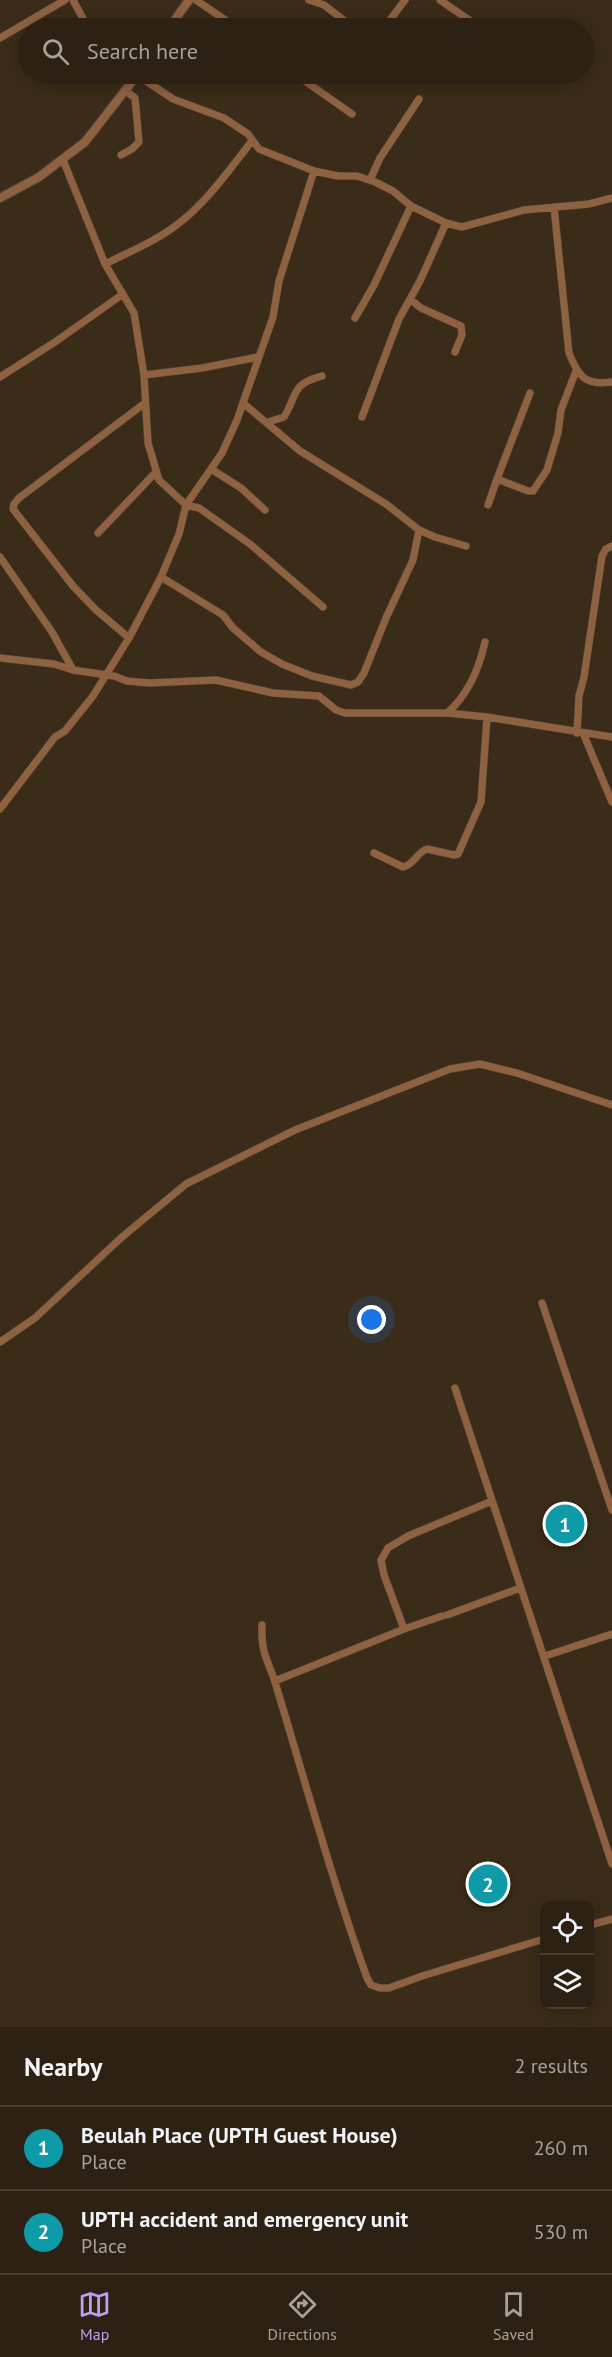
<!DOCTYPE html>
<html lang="en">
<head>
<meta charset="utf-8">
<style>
  :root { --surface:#2c2112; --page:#382e20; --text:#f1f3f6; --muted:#a6a39f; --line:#483e32; --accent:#bca0f2 }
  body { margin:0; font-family:"PT Sans",sans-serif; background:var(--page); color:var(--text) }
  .controls { position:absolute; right:18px; bottom:18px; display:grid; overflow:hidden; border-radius:12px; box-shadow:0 3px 15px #0003 }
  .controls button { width:54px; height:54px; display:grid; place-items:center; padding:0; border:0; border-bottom:2px solid var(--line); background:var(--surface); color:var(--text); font:30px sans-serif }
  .you { position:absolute; left:372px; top:1320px; width:21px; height:21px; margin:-15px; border:4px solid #fff; border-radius:50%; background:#1a73e8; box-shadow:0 0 0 9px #1a73e833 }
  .badge { display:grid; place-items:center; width:39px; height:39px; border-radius:50%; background:var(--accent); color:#fff; font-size:20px; font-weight:700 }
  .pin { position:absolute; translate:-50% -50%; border:3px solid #fff; box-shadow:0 2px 6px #0006 }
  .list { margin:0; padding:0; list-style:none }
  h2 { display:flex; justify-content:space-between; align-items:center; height:78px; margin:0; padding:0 24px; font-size:26px }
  h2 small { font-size:20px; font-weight:400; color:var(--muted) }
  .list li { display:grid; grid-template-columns:39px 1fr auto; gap:18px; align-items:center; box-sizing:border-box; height:84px; padding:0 24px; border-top:2px solid var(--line) }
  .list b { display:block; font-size:22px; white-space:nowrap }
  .list p { margin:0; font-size:20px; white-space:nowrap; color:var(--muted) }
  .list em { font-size:20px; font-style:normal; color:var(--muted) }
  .icon { flex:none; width:33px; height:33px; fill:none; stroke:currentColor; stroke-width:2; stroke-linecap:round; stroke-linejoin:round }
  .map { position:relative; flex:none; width:612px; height:2027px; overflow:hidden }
  .search { position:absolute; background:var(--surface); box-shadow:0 3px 15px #0003; left:18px; right:18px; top:18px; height:66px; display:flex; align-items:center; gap:15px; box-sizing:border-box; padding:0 21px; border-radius:33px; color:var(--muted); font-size:22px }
  .sheet { height:246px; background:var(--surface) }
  nav { display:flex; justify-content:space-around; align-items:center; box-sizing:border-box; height:84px; border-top:2px solid var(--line); background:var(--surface); font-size:16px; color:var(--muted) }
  nav a { display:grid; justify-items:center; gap:3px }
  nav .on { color:var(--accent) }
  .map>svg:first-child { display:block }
</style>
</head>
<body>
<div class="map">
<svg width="612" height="2027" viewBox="0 0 612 2027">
  <rect width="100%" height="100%" fill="#3a2c18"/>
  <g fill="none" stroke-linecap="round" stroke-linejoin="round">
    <g stroke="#544734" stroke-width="8">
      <path id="minor" d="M73,0L88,28
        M196,0L237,28
        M309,0L324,5L354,28
        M440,0L472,22
        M384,28L405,0
        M0,38L65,0
        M120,74L131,83
        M295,74L352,114
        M137,75L173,99L224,118L248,134L259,149L314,171L338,176H357L375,182L393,191L411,206L446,223L462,227L524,210L589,204L612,198
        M121,155L132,149L139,142L135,98L126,91
        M63,160L105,264L134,313L144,375L148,443L159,480L186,505L199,508L250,544L323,607
        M370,180L380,158L419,99
        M554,207L569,353C578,376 585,386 612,382
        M105,264C129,252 156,241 178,224C207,202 229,170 252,141
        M410,299L421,308L461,326L462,335L455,352
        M355,318L374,285L411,206
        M144,375L202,368L258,357
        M0,377L55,342L123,294
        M530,393L497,479L528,491H533L547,470L558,433L561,410L576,371
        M243,403L300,451L386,504L419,530L435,537L466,546
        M362,417L399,319L420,281L446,223
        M268,422L284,417C298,394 291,384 322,376
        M211,469L241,488L265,510
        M488,505L497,479
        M98,533L156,472
        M0,557L52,632L73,670
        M161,577L223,615L233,628L261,652L282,664L312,676L351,685L358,682L364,673L386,618L413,560L419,530
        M129,638L95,609L73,586L13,509L14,504L19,498L145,403
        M0,658L54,664L73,670L114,676L127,681L149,683L216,680L273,693L319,696L336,710L345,713H447L487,717L612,737
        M447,713C468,695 479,669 485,642
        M577,733L579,696L584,677L602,556L606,549L612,546
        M583,733L612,802
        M0,809L55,737L65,731L93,696L129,638L161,577L179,534L186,505L222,453L237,420L273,317L279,281L314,171
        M374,853L403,867C414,865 417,852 427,849L454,855L458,854L481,802L487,717
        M542,1303L612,1510
        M0,1342L35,1318L122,1237L186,1184L295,1130L450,1069L480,1064L517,1073L612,1105
        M455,1388L612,1864
        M447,1615L520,1588
        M262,1625C261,1653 267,1658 275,1682C305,1781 332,1880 367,1978L371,1985L380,1988H389L422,1976L544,1939
        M404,1629L384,1575L381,1560L388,1548L408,1536L492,1501
        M545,1656L612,1634
        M275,1681L404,1629L442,1616
        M590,1925L612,1919"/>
    </g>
    <g stroke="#544734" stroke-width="10">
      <path id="tertiary" d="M169,28L189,0
        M0,198L39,177L85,142L138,74"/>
    </g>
    <use href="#minor" stroke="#8e6141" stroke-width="7"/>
    <use href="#tertiary" stroke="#8e6141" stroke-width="8"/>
  </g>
</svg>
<div class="controls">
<button><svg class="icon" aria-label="locate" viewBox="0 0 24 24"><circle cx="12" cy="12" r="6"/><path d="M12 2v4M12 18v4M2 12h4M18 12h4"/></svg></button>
<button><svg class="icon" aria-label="layers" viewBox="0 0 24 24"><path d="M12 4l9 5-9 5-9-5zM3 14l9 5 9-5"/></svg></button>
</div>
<div class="you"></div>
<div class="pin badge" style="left:565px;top:1524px;background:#0f9aa8">1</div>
<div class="pin badge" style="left:488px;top:1884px;background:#0f9aa8">2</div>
<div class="search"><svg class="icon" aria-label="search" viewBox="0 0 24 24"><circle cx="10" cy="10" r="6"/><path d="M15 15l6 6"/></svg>Search here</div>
</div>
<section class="sheet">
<h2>Nearby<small>2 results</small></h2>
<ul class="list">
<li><span class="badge" style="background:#0f9aa8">1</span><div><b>Beulah Place (UPTH Guest House)</b><p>Place</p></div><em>260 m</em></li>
<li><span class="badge" style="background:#0f9aa8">2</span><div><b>UPTH accident and emergency unit</b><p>Place</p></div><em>530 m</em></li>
</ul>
</section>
<nav>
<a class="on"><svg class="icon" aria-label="map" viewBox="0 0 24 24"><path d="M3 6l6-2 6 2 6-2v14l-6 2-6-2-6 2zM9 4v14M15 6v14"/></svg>Map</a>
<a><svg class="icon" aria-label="directions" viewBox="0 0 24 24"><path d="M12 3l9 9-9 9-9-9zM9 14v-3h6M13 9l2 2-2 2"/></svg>Directions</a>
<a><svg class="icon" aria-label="saved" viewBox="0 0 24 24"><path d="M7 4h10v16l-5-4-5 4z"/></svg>Saved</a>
</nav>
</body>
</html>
